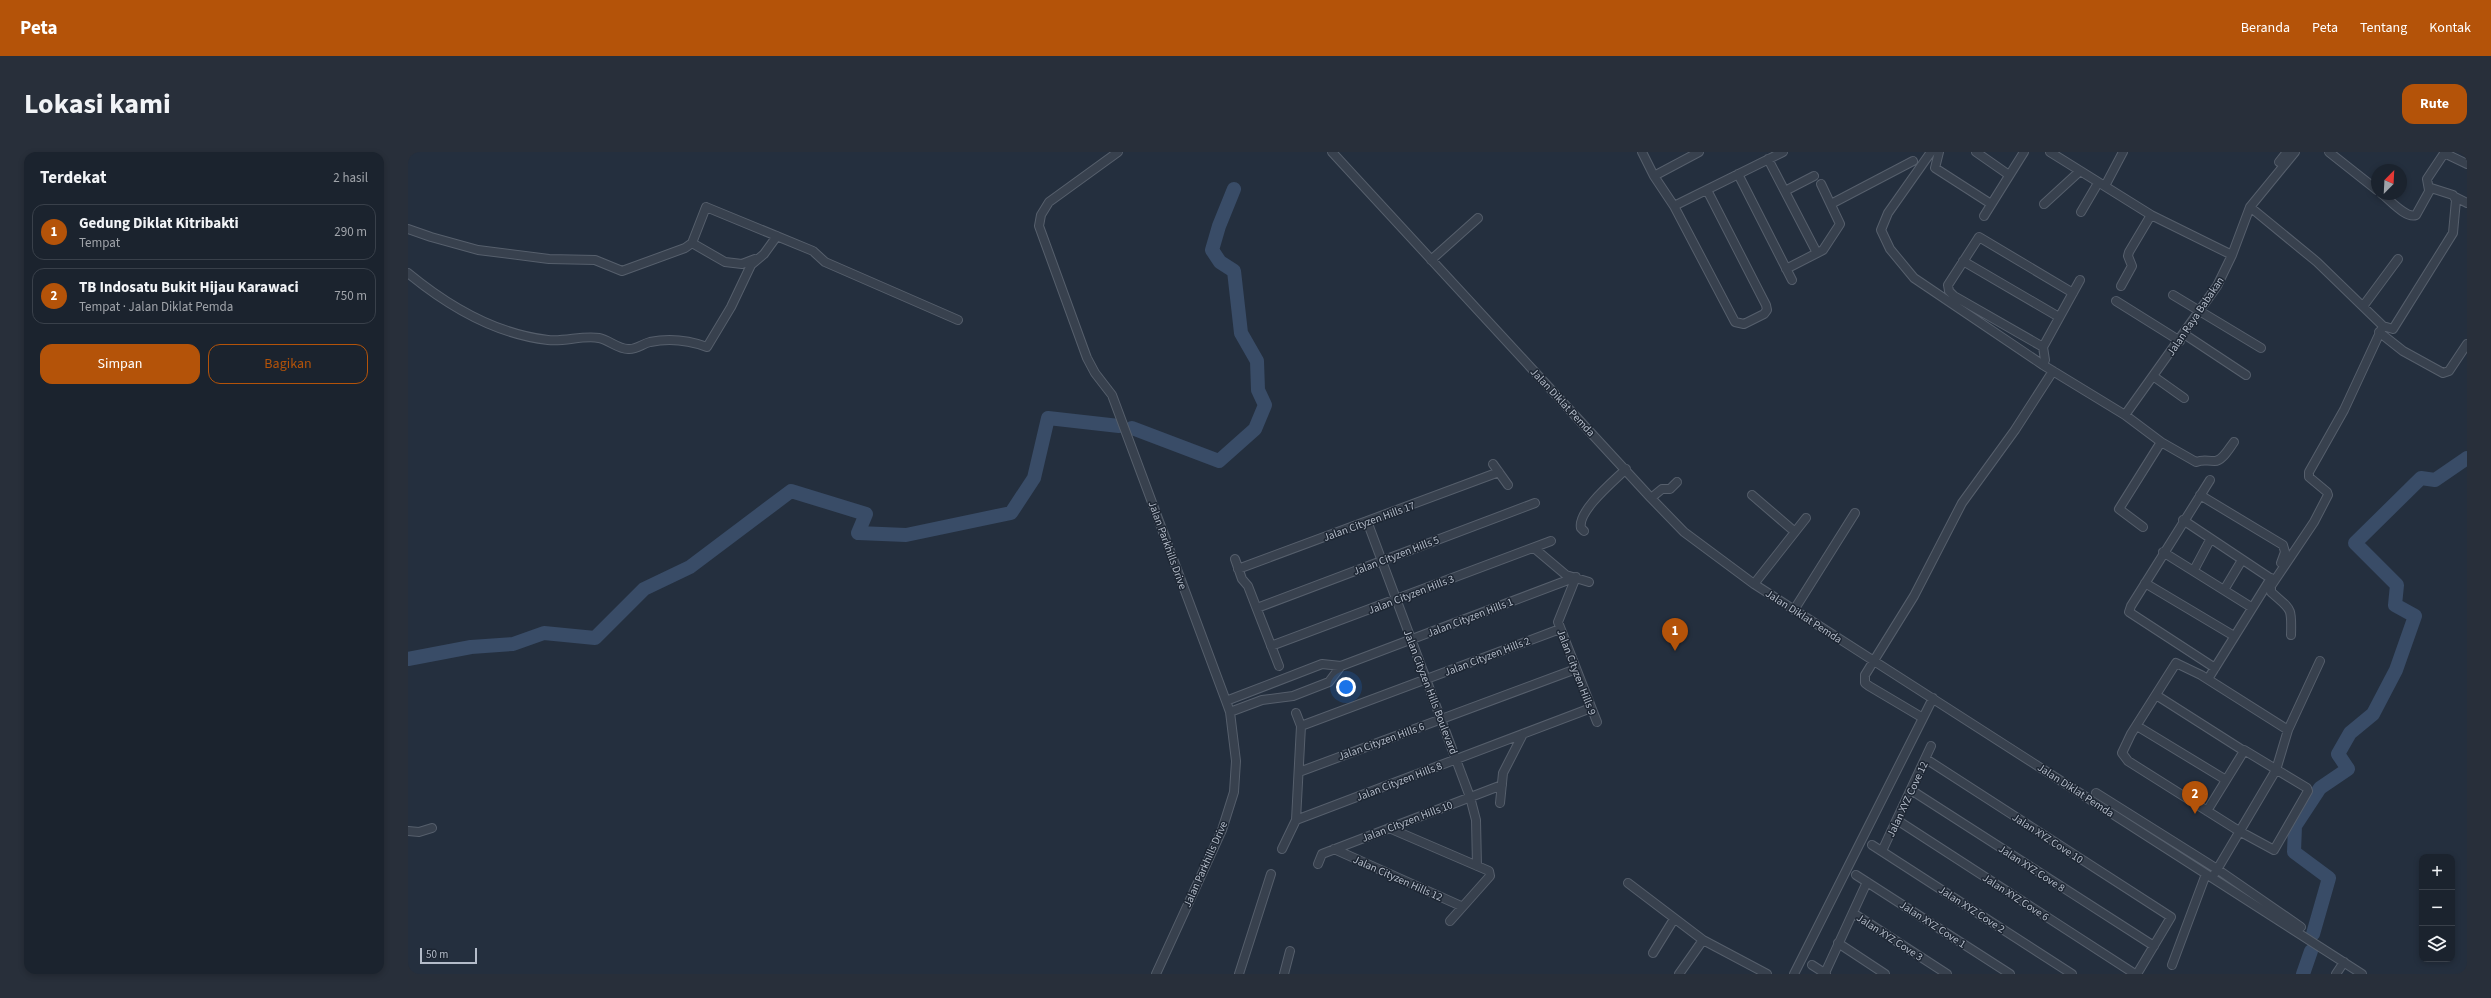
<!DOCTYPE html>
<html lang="id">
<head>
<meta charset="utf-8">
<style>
  :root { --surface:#1b232e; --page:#282f3a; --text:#f1f3f6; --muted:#a0a4aa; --line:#39404a; --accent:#b45309 }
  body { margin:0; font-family:"Source Sans 3",sans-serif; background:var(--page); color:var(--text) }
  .controls { position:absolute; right:12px; bottom:12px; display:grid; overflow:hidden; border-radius:8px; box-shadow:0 2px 6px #0003 }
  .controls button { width:36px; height:36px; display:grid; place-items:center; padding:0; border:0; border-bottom:1px solid var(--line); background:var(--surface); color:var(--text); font:20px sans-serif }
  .compass { position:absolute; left:1963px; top:12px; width:36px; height:36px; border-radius:50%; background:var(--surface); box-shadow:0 2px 6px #0003; rotate:24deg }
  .scale { position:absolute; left:12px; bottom:10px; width:57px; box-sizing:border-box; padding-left:4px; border:2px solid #b4bcc9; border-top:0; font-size:11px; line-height:14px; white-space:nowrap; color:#b4bcc9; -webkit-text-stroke:3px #1d2633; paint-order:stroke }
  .you { position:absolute; left:938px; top:535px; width:14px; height:14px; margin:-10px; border:3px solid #fff; border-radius:50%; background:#1a73e8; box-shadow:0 0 0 6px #1a73e833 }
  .badge { display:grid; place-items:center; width:26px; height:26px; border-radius:50%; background:var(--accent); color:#fff; font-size:13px; font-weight:700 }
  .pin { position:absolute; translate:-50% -33px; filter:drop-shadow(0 1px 2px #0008) }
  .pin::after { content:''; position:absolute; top:21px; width:14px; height:12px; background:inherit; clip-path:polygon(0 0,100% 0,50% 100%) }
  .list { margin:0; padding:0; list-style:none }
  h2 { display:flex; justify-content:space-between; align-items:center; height:52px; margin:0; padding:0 16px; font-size:17px }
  h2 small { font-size:13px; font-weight:400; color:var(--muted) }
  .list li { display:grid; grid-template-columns:26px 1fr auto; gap:12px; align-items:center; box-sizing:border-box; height:56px; margin:0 8px 8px; padding:0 8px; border:1px solid var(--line); border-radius:12px }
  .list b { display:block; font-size:15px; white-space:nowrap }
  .list p { margin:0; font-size:13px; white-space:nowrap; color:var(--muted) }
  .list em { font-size:13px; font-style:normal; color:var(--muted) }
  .actions { display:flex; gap:8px; padding:12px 16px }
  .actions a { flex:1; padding:9px 0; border:1px solid var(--accent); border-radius:12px; text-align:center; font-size:14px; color:var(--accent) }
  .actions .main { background:var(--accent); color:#fff }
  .icon { flex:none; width:22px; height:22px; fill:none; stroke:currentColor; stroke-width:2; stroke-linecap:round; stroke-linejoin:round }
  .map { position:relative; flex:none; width:2059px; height:822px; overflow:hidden; border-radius:12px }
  header { display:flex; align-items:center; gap:24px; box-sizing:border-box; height:56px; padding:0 20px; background:var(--accent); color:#fff }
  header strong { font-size:19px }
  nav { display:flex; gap:22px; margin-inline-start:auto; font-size:14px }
  .intro { display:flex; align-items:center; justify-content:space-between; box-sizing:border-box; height:96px; padding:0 24px }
  h1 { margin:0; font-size:28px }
  .button { padding:10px 18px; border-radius:12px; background:var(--accent); color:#fff; font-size:14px; font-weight:700 }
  main { display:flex; gap:24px; padding:0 24px }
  aside { flex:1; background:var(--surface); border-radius:12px; box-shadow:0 2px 6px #0003 }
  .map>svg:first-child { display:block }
</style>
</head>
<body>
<header>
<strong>Peta</strong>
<nav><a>Beranda</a><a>Peta</a><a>Tentang</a><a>Kontak</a></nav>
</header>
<div class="intro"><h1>Lokasi kami</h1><a class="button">Rute</a></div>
<main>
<aside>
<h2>Terdekat<small>2 hasil</small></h2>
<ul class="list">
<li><span class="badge">1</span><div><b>Gedung Diklat Kitribakti</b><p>Tempat</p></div><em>290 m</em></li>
<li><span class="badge">2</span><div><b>TB Indosatu Bukit Hijau Karawaci</b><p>Tempat · Jalan Diklat Pemda</p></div><em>750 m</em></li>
</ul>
<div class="actions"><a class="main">Simpan</a><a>Bagikan</a></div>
</aside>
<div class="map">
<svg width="2059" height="822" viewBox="0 0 2059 822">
  <rect width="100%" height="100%" fill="#242f3e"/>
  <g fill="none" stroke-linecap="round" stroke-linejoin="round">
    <path stroke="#394c67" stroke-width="14" d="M724,276L811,309L847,277L857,253L850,238L849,209L833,181L826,119L812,110L804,98L811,74L826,37
      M0,507L63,495L105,492L136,481L187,486L236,437L282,415L383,339L458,362L450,381L498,383L603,361L626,326L640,266L711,274
      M1905,782L1921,726L1886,700L1887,674L1912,636L1940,617L1930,602L1942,581L1965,562L1988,518L2007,464L1987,453L1989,433L1947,391L2013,326L2027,328L2059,306
      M1895,822L1903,799"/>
    <g stroke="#565f6c" stroke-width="10">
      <path id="minor" d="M710,0L641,50L633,63L631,74L679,206L687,221L704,243L818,549L822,560L828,609L826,640L814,678L748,822
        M924,0L1243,346L1276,380L1346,432L1954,822
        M1234,0L1246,24L1266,54L1327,170L1336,172L1356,162L1359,158L1358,153L1299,38
        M1523,0L1480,61L1473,78L1482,97L1506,126L1635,213L1717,263L1753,290L1788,310C1796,307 1798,309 1806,309C1814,310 1822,295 1826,290
        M1531,0L1527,16L1583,52
        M1568,0L1601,23
        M1642,0L1743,63L1824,103
        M1921,0L1969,38
        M2036,1L2059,12
        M1360,7L1409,101
        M1871,10L1879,0
        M1330,22L1384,128
        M1246,24L1291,0
        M1697,34L1715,0
        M2021,38L2019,27L2037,0
        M1377,39L1406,24
        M2047,45L2059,51
        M1423,52L1505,9
        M1636,52L1672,19
        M1266,54L1375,0
        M1842,55L1909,110L1975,174L1985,177L2045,81L2048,48L2045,43L2023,36L2008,63C1998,67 1982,48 1974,42
        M1673,60L1690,31
        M1576,64L1616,0
        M0,77L23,85L70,98L141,107L187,108L214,119L277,96L284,91L298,55L405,99L417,110L550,168
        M284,91L317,110L334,112L347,107
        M1023,108L1070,66
        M1555,109L1651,165
        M1378,117L1415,98L1432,72L1413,32
        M0,121C40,154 87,182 140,188C157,190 175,183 191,186C201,188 210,197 220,197C228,198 234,192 242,190C262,186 280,188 299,195L323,155L343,113L356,102L369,84
        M1713,134L1724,114L1720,104L1721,100L1743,63
        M1765,143L1853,196
        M1708,149L1772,189
        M1956,153L1990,107
        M1971,180L1995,199L2035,221L2041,219L2059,192
        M1776,182L1838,223
        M1635,195L1546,144L1541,139L1540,133L1571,85L1665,141
        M1635,213L1637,208L1635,195L1672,128
        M1745,224L1776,246
        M1717,263L1809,134L1824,103L1842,55L1887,0
        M1085,312L1100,333
        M1802,328L1723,454L1721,460L1807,516
        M1344,343L1387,380
        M1792,343L1875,393L1877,400L1873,411
        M1243,346L1254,337H1262L1269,330
        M1775,368L1862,426
        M959,369L1062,645L1068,668L1069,714
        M1735,375L1711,357L1753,290
        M1176,379L1173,376C1169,359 1207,328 1218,317
        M1126,396L1158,423L1181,430
        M1755,400L1843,455
        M827,407L834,427L840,434L871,514
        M830,417L1091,320
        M1786,418L1802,388
        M1168,425L1150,470L1189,570
        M1737,431L1826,484
        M1346,432L1398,366
        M1816,438L1834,408
        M849,456L1127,351
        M1386,458L1447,361
        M1883,483C1884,454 1883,458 1863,440V434L1906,370L1920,343L1919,340L1901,325V320L1936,258L1975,174
        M863,494L1143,389
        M1800,527L1863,426
        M1748,543L1836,599L1799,659
        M818,549L914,512L933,514L1168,425
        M822,560L854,548L885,544L921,530L933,514
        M1515,566L1525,546
        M893,574L1152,477
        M1729,574L1818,628
        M1836,598L1899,636L1900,639L1866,698L1831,679L1720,609L1714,601L1723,582L1768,511L1793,523L1880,578
        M1518,607L1763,765L1729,822
        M891,620L1168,517
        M1503,638L1746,794
        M1688,641L1809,717L1893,775
        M1092,651L1095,621L1115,582
        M888,668L1183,556
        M1489,668L1727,822
        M981,676L1081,719L1082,724L1042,769
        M0,679L11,680L24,676
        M1464,693L1664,822
        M874,697L888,668L893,574L888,561
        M926,697L1053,754
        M1474,699L1523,594
        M910,712L914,702L1094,633
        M1807,721L1868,618L1880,578L1912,509
        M1448,723L1602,822
        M1220,731L1295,788L1359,822
        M1445,761L1539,822
        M1430,791L1477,822
        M1245,801L1266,767
        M1404,813L1418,822
        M1764,813L1798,722
        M1417,821L1459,730
        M831,822L863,722
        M876,822L882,799
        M1271,822L1295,788
        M1386,822L1515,566L1461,534L1457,531V523L1506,444L1554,351L1607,278L1645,219
        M1928,822L1936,810"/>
    </g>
    <use href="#minor" stroke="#38414e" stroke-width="8"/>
  </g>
  <g text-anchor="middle" stroke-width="3" stroke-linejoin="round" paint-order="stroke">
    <g font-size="11" fill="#b4bcc9" stroke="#1d2633">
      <text transform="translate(1787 164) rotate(-56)" y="4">Jalan Raya Babakan</text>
      <text transform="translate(1155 250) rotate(47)" y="4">Jalan Diklat Pemda</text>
      <text transform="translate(961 369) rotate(-20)" y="4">Jalan Cityzen Hills 17</text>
      <text transform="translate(760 393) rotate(70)" y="4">Jalan Parkhills Drive</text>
      <text transform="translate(988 403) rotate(-21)" y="4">Jalan Cityzen Hills 5</text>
      <text transform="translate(1003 442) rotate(-21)" y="4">Jalan Cityzen Hills 3</text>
      <text transform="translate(1396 464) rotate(33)" y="4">Jalan Diklat Pemda</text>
      <text transform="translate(1062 465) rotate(-21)" y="4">Jalan Cityzen Hills 1</text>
      <text transform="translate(1079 504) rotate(-21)" y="4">Jalan Cityzen Hills 2</text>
      <text transform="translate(1169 520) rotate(69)" y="4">Jalan Cityzen Hills 9</text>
      <text transform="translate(1023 540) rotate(69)" y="4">Jalan Cityzen Hills Boulevard</text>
      <text transform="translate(973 589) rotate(-20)" y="4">Jalan Cityzen Hills 6</text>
      <text transform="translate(991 629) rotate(-21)" y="4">Jalan Cityzen Hills 8</text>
      <text transform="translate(1668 638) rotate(33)" y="4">Jalan Diklat Pemda</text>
      <text transform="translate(1499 647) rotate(-65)" y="4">Jalan XYZ Cove 12</text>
      <text transform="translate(999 669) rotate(-21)" y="4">Jalan Cityzen Hills 10</text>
      <text transform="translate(1640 686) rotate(33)" y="4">Jalan XYZ Cove 10</text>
      <text transform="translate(797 712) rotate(-66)" y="4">Jalan Parkhills Drive</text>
      <text transform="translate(1624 716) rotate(33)" y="4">Jalan XYZ Cove 8</text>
      <text transform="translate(990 726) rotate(24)" y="4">Jalan Cityzen Hills 12</text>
      <text transform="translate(1608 745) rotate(33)" y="4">Jalan XYZ Cove 6</text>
      <text transform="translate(1564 757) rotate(33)" y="4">Jalan XYZ Cove 2</text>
      <text transform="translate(1525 772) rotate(33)" y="4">Jalan XYZ Cove 1</text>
      <text transform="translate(1482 785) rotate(33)" y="4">Jalan XYZ Cove 3</text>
    </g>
  </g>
</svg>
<div class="controls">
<button>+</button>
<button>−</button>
<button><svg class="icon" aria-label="layers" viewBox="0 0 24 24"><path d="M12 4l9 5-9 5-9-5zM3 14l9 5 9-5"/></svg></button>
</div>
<svg class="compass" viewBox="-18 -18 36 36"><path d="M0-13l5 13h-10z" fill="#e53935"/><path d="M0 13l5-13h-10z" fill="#a0a4aa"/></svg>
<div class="scale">50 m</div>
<div class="you"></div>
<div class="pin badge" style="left:1267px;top:499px">1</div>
<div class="pin badge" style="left:1787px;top:662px">2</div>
</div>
</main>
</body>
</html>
